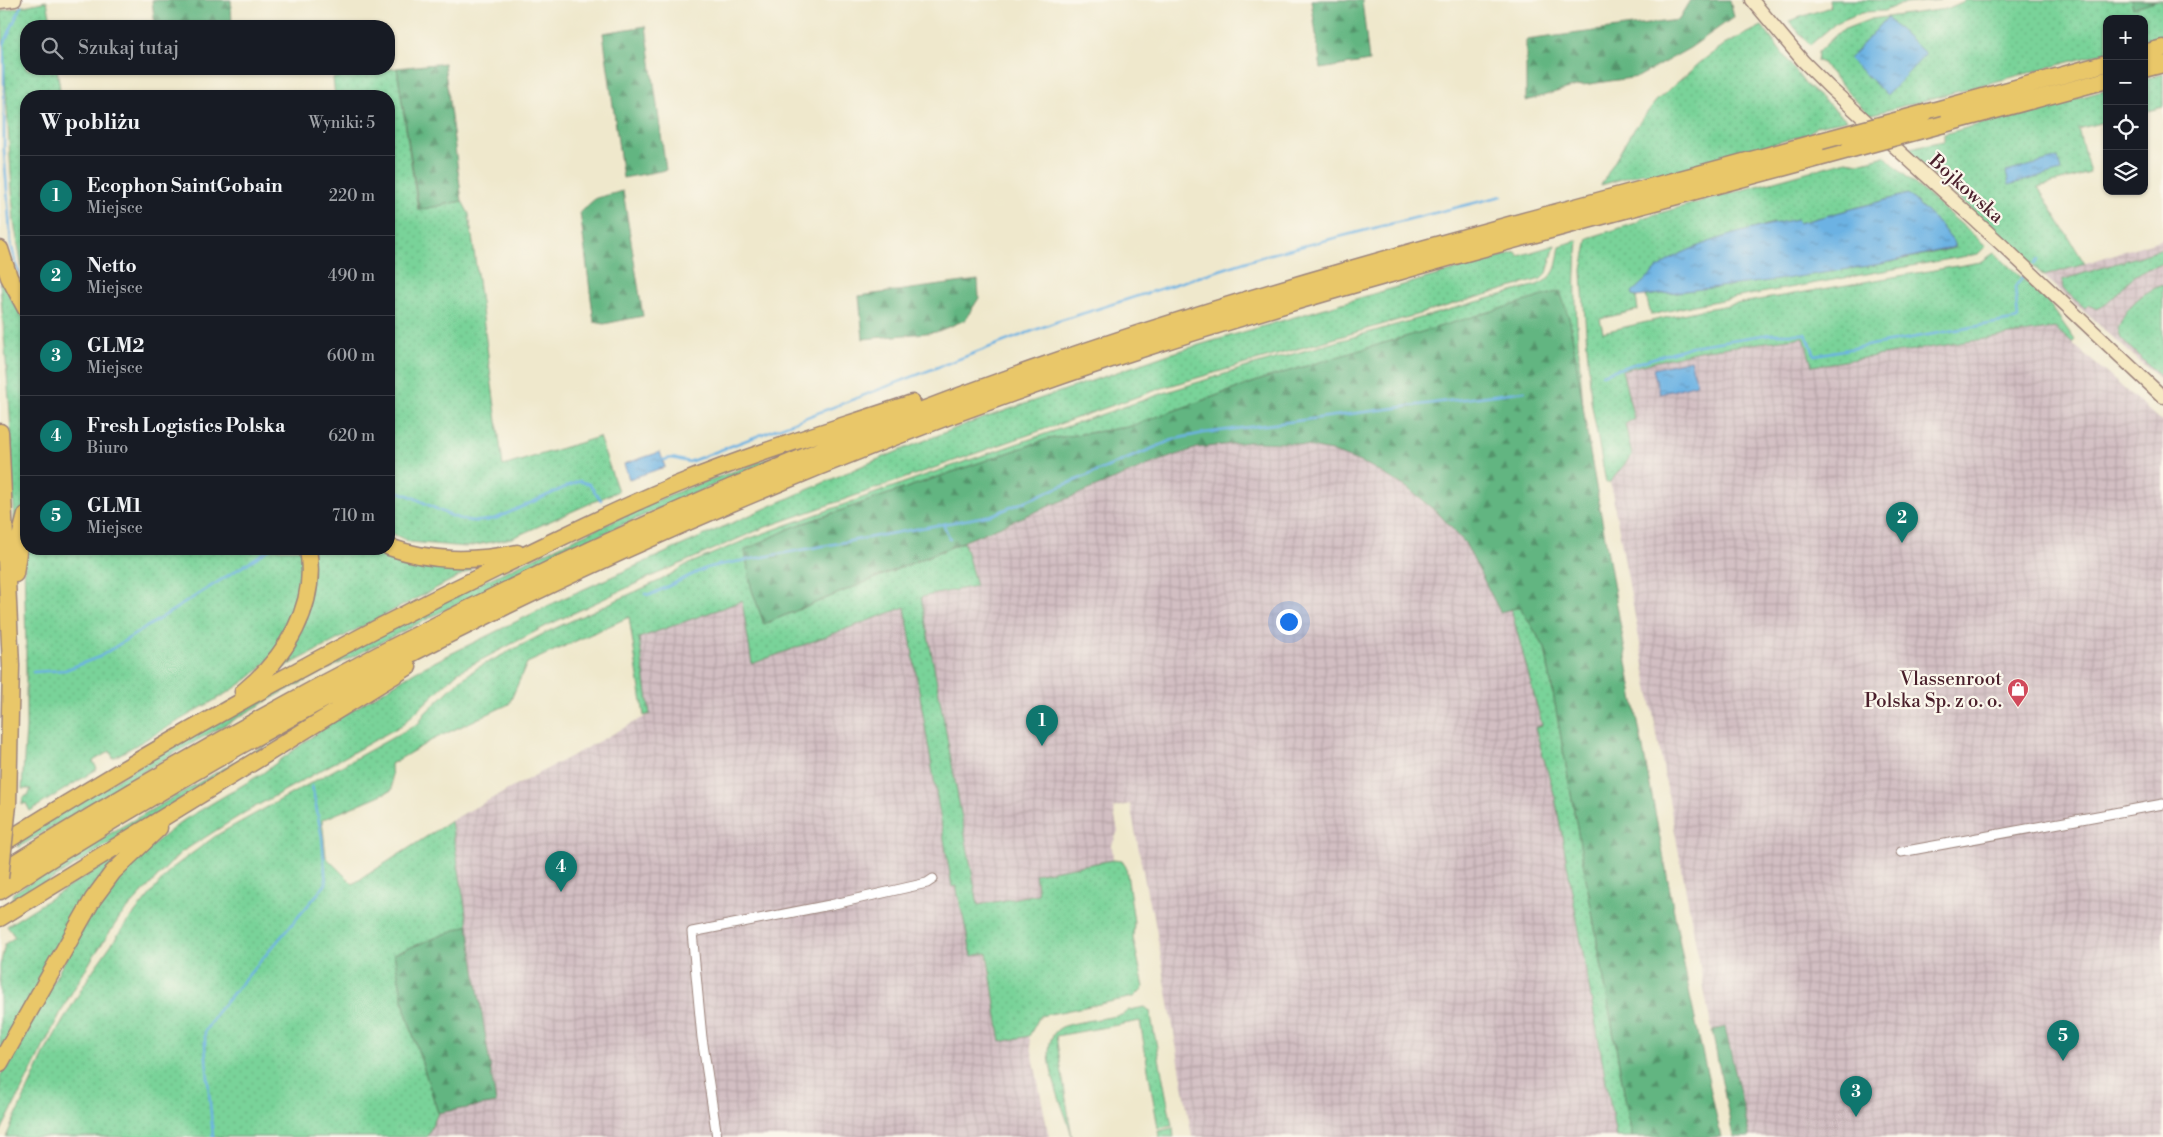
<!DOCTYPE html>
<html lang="pl">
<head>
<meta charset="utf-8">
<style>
  :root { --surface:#171b24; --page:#20242c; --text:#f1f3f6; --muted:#9ea1a6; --line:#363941; --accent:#0f766e }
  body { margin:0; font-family:"Libre Bodoni",serif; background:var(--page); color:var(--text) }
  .controls { position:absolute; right:15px; top:15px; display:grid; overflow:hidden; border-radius:10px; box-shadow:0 1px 4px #0004 }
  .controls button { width:45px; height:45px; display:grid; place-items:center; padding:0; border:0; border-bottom:1px solid var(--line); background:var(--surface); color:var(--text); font:25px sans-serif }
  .you { position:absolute; left:1288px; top:621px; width:18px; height:18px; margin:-12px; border:4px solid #fff; border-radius:50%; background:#1a73e8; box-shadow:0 0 0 8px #1a73e833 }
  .badge { display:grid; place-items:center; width:32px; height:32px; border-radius:50%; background:var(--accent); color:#fff; font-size:16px; font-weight:700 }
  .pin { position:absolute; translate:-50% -41px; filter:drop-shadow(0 1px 2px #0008) }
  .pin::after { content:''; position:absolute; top:26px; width:18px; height:15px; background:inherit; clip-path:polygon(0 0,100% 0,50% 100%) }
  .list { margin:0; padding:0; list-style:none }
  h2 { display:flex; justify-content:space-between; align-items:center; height:65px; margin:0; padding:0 20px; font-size:21px }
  h2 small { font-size:16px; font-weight:400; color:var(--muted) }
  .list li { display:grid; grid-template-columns:32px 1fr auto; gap:15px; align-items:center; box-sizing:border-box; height:80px; padding:0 20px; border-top:1px solid var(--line) }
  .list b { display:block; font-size:19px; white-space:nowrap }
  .list p { margin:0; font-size:16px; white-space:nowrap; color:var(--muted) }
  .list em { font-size:16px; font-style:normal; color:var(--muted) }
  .icon { flex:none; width:28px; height:28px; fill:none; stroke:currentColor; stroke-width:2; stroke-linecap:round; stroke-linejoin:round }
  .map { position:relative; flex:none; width:2163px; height:1137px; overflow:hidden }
  .search { position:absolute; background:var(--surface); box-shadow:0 1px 4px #0004; left:20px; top:20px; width:375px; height:55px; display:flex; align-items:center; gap:12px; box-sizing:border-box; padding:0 18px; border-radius:20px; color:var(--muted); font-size:19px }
  .panel { position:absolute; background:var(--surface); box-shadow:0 1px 4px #0004; left:20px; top:90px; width:375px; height:465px; border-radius:20px }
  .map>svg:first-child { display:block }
</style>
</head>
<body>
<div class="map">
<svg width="2163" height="1137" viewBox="0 0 2163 1137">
  <defs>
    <pattern id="industrial-grid" width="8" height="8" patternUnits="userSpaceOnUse" patternTransform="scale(1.25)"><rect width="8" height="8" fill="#d2bec2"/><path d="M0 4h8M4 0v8" fill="none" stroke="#b6a3a7"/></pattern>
    <pattern id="grass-dots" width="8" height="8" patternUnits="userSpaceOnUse" patternTransform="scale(1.25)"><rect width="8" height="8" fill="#79d399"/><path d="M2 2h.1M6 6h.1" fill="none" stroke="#6ab584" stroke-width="1.8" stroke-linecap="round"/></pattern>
    <pattern id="forest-firs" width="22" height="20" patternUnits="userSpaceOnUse" patternTransform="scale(1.25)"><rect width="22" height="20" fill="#62b581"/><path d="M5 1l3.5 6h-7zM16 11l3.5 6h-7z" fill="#53936a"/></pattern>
    <pattern id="water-ripples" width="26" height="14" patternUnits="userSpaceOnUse" patternTransform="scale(1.25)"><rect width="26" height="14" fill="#6cb2e3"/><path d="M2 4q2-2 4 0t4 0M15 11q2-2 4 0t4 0" fill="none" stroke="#5b90b8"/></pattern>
  </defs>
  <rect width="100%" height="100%" fill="#fbf7ec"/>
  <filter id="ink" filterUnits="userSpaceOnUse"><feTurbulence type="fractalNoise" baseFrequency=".02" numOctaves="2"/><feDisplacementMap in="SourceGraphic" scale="10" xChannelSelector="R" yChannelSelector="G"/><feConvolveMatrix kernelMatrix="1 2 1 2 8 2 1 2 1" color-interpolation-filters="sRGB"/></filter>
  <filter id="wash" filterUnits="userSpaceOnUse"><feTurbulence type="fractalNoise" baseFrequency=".0096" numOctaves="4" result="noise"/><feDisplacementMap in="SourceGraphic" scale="20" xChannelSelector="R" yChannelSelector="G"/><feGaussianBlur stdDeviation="1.12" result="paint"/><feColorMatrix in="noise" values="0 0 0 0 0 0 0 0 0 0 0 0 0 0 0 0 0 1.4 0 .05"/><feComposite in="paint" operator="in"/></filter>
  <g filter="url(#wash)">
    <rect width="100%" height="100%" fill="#efe8cc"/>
    <path fill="url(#industrial-grid)" d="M2163,239V382L2044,276Z
      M2055,328L2163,423V1137H1750L1725,1028L1712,1031L1610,482L1632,455L1625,424L1634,419L1622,370L1699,351L1804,337L1813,366Z
      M1248,442L1293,443L1331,451L1368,465L1406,487L1439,514L1465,543L1500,611L1511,609L1542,725L1535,729L1555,797L1616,1137H1192L1153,911L1150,908L1130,804L1113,808L1118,831L1112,845L1113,860L1035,874L1038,894L978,905L921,597L976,586L964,542L1156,462L1197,448Z
      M742,601L753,664L905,607L952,886H956L972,955L986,952L1001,1042L1029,1036L1049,1137H427L438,1113L496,1103L451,821L457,817L650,714L639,638Z"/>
    <path fill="url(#grass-dots)" stroke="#627962" d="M1829,0H1940L1898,5L1884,11L1862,12L1836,23L1810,45L1789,21L1830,7Z
      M1967,0H2131L2133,8L2157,0H2163V38L2144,43V19H2107V52L1869,115L1821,62L1817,61L1818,52L1840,31L1871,19L1946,9Z
      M47,1L52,26H26V69H57L61,96H26V274L22,267L14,222L1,11Z
      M1762,26L1805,84L1847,120L1817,126L1808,134L1655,177L1642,173L1601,185L1631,133L1656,101L1702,61L1724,45Z
      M397,68L418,210L462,201L469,214L503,466L599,437L618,491L512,538L466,547L410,542L389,532V96H335L333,78Z
      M2163,74V107L2144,112V79Z
      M2107,90V121L2078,129L2090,173L2038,187L2085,264L2044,276L1904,149L1944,141V134Z
      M1885,156L1899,170L1986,246L1978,254L1694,305L1651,315L1646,296L1881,264L1955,248V244L1940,225L1908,194L1799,223L1769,224L1707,244L1668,261L1633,295L1636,297L1638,310L1600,319L1603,332L1700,310L1981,262L1994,253L2046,299L2075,340L2072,343L2055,328L1812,366L1804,337L1699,351L1622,370L1634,419L1625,424L1632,455L1610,482L1606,483L1591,401L1583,292L1582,270L1588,238L1636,223L1642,218L1846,161L1859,163Z
      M1578,240C1572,295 1579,351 1583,406L1570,321L1559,292L1269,377L1128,427L1048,439L793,527L745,550L751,587L764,624L964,542L976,586L921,597L978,905L1038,894L1035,874L1113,860L1122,861L1126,867L1134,922L1133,938L1144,987L1134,997L1040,1016L1029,1036L1001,1042L987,953L972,956L956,886L952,887L905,607L752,664L742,601L639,638L650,714L644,716L629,617L527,663L509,704L432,740L391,764L392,790L322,820L326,857L353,884L451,821L468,925L394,954L405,1010L438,1113L427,1137H6L46,1050L91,973L125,925L171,869L217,835L419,723L424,714L458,682L477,668L551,630L663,579L686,565L748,539L923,476L1167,392L1247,367L1537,285C1558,276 1556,266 1560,246Z
      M1555,245L1547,273L1541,279L1162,388L763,528L650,577L546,626L458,672L402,725L244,813L180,853L120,917L93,957L65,1004L0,1133V1076L100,898L127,867L156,842L184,820L263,773L326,726L416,671L564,598L723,527L864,465L961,426L1172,353L1516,252L1519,256Z
      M2163,249V264C2152,267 2143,270 2133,277C2120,287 2113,303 2097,309L2088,305L2085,308L2063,289L2062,280Z
      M4,282L11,298L26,322V504L15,532L10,412L0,283Z
      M2163,285V379L2121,339L2118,329C2125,307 2142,292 2163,285Z
      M811,443L624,524L437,614L285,691L166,758L18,848L19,838L168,749L429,607L669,495Z
      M26,549H301C305,584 296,626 274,654C254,679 224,695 197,710C169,727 141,742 113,758L110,751L93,761L97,769L30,811L26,803L22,805L23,798L29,794L31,789H22L26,728V647L24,558Z
      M313,549H375L403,560L425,565L471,567V570L281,669L278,667Z
      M1520,607L1545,648L1632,1137H1616L1555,797L1535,728L1542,725L1511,609Z
      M303,723L11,905L13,893L102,838Z
      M128,849L0,1053V966L5,944L15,937L7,926Z
      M1145,1007L1150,1011L1172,1126L1158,1128L1140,1021L1056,1036L1072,1137C1067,1112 1030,1042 1062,1027C1074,1022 1107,1018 1122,1015L1129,1010Z
      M1173,1128L1174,1137H1159L1158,1131Z"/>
    <path fill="url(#forest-firs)" stroke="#566a56" d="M152,0H231L232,26H155Z
      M1311,0H1362L1369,61L1321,69Z
      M1690,0H1730L1734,17L1690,48L1638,77L1576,86L1526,101V40L1678,20Z
      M2131,0H2157L2133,8Z
      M646,26L666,170L623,178L603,33Z
      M444,63L462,201L419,210L397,68Z
      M623,191L643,316L604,324L594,322L580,212L596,198Z
      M978,280L979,298L965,320L936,332L863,339L859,296Z
      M1560,291L1570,321L1590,452L1633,696L1690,996L1721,1137H1632L1545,648L1520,607L1500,612L1465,543L1439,514L1406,487L1368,465L1331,451L1292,443L1248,442L1197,448L1156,462L764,624L751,587L745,550L793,527L1048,439L1128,427L1269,377Z
      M468,925L496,1103L438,1113L405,1010L394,954Z
      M1725,1027L1750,1137H1733L1712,1031Z"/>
    <path fill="url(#water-ripples)" stroke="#5b6887" d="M1887,18L1926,54L1887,95L1849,59Z
      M2058,158L2061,171L2009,185L2006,172Z
      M1908,194L1940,225L1955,244V247L1881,264L1785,279L1636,297L1633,295L1632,292C1644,282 1655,269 1668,261C1699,241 1760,226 1797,219L1799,223Z
      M1690,360L1697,384L1660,394L1653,369Z
      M660,452L665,467L629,479L624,464Z"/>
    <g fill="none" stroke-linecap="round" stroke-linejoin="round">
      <path stroke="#6cb2e3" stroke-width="2.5" d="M21,6L4,44V151L11,244L17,268L26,285
        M2035,264L2038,260
        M1602,374L1692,346L1770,334H1806L1815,355L2018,319L2015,287L2023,277
        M663,460L672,458L689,462L1056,322L1267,255L1502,196
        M389,489C429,497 454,532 497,518L579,481L589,484L601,500
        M943,524L950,539
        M645,594L650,595L706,568L719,565L992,515L1175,439L1204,433L1525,391
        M33,672L65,670L99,657L270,549
        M213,1137L205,1046V1031L218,1011L326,884L322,837L312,786"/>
    </g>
  </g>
  <g filter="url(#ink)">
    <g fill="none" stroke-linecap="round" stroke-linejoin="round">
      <g stroke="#9c847c" stroke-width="11">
        <path id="street" d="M1901,852L2163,804
          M717,1137L702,1038L692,932L830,905L927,883L933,879"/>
      </g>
      <g stroke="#9c847c" stroke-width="15">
        <path id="secondary" d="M1752,0L1803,61L1829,87L2001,244L2163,397
          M0,2L15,0"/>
      </g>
      <g stroke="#9c847c" stroke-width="19">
        <path id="highway" d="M2144,53L2163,48
          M2144,69L2163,64
          M1925,113L2107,63
          M1944,124L2107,80
          M0,249L9,277L26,309
          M0,432L11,666L8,805
          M389,547C432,562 472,562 517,553
          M15,574L20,538L26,515
          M243,692C286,657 318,606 308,549
          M0,845C163,742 331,648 504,565C563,537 621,507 681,483C757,452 835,429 912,403
          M0,872C325,668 669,498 1031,370C1290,279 1557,213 1821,141
          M0,891C349,666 728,486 1123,355C1361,277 1606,216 1848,150
          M0,918L408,667
          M0,1063L93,899L113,872L159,828"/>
      </g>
      <use href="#street" stroke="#fff" stroke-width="9"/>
      <use href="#secondary" stroke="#f6e9c3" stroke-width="12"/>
      <use href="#highway" stroke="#e9c769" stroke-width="16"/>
      <g stroke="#9c847c" stroke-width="19" stroke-linecap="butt">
        <path id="highway-bridge" d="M1821,141L1925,113
          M1848,150L1944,124
          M0,878L8,805"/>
      </g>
      <use href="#highway-bridge" stroke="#e9c769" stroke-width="16"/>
    </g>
  </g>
  <defs>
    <g id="shop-pin" transform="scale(1.125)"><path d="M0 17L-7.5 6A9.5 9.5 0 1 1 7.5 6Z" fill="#d1495b" stroke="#fbf7ec"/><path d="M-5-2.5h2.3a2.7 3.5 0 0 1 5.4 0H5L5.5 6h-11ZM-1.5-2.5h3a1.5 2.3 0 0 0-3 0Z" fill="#fff"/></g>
  </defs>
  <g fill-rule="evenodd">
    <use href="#shop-pin" x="2018" y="689"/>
  </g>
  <g text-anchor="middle" stroke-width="4.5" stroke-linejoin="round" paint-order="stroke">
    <g font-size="19" fill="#4a1f2b" stroke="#fbf7ec">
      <text transform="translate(1967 188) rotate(42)" y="7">Bojkowska</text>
    </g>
    <g font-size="19" fill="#4a1f2b" stroke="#fbf7ec" text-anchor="end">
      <text x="2002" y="685">Vlassenroot<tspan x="2002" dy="22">Polska Sp. z o. o.</tspan></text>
    </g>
  </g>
</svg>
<div class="controls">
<button>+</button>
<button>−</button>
<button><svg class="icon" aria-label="locate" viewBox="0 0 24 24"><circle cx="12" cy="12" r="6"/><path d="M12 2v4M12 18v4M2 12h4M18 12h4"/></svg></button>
<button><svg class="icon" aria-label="layers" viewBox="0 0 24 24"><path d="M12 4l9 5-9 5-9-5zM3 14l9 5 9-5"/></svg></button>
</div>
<div class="you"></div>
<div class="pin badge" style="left:1042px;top:746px">1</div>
<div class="pin badge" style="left:1902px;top:543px">2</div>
<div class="pin badge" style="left:1856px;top:1117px">3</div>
<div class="pin badge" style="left:561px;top:892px">4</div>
<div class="pin badge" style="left:2063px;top:1061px">5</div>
<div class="search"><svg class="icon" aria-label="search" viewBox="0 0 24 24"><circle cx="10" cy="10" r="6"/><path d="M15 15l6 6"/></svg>Szukaj tutaj</div>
<section class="panel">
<h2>W pobliżu<small>Wyniki: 5</small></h2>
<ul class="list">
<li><span class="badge">1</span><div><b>Ecophon SaintGobain</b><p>Miejsce</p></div><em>220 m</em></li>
<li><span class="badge">2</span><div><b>Netto</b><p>Miejsce</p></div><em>490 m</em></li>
<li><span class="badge">3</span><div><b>GLM2</b><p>Miejsce</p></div><em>600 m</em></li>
<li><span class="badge">4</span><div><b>Fresh Logistics Polska</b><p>Biuro</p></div><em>620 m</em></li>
<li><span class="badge">5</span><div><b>GLM1</b><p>Miejsce</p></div><em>710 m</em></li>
</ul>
</section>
</div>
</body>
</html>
